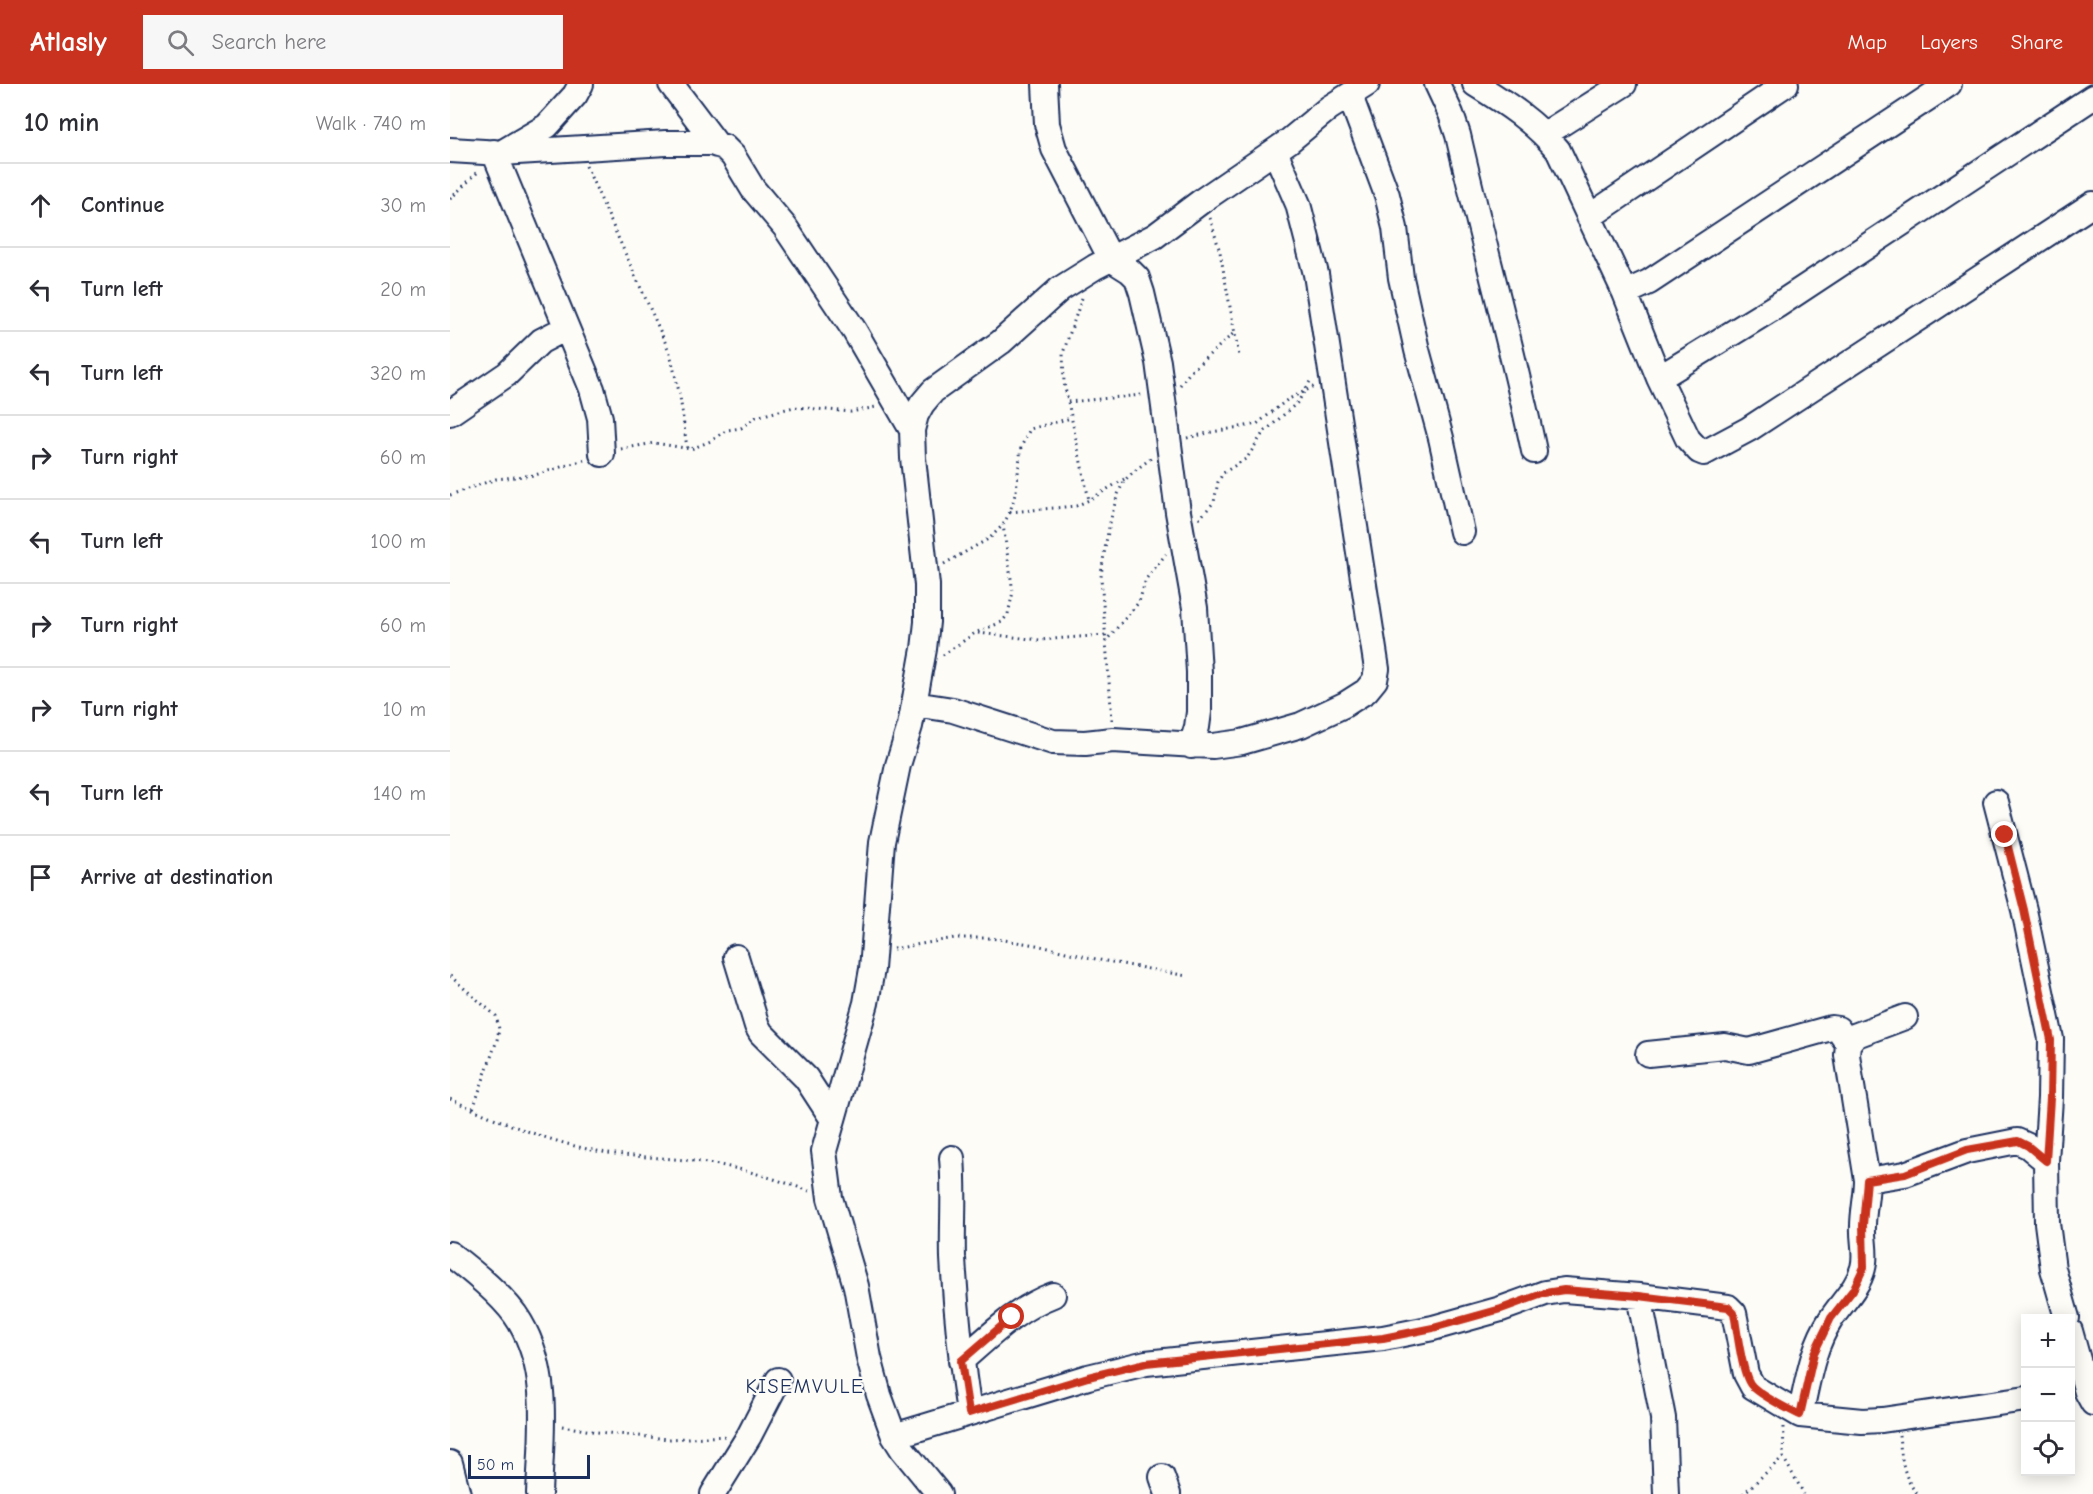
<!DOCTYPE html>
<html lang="en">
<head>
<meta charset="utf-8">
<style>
  :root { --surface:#fff; --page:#f7f7f7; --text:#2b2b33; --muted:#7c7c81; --line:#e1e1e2; --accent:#c8321e }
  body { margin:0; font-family:"Comic Neue",sans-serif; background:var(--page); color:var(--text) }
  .controls { position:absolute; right:18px; bottom:18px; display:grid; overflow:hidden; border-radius:0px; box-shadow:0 3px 15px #0003 }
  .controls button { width:54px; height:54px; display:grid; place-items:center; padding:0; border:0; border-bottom:2px solid var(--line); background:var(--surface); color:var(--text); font:30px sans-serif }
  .scale { position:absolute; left:18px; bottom:15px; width:122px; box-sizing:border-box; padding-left:6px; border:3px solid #1b2f5e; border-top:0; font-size:16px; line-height:21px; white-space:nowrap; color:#1b2f5e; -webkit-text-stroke:4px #fdfcf7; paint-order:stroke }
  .stop { position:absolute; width:18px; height:18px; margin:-14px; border:4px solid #c8321e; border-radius:50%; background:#fff }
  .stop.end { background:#c8321e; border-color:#fff; box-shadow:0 2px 6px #0008 }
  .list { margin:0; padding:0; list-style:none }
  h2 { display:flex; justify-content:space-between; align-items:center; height:78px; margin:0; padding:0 24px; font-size:26px }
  h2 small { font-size:20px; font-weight:400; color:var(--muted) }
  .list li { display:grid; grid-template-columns:39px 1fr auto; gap:18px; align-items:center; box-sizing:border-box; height:84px; padding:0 24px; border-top:2px solid var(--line) }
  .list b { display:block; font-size:22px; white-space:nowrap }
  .list em { font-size:20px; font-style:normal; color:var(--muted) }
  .icon { flex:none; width:33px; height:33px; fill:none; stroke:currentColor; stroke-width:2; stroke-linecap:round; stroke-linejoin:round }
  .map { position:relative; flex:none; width:1643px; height:1410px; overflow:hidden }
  header { display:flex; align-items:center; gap:36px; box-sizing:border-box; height:84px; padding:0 30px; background:var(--accent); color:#fff }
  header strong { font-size:28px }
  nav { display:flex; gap:33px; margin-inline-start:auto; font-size:21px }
  .search { width:420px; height:54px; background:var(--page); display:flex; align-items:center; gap:15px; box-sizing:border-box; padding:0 21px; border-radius:0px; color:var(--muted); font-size:22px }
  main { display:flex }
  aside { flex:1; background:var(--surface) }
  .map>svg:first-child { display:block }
</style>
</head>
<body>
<header>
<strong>Atlasly</strong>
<div class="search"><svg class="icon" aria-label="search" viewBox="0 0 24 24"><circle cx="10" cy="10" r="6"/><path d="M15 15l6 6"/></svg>Search here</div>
<nav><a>Map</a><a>Layers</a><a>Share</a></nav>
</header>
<main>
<aside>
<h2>10 min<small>Walk · 740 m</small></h2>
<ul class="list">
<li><svg class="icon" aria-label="ahead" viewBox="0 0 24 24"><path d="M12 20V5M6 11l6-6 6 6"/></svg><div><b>Continue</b></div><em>30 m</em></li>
<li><svg class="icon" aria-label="left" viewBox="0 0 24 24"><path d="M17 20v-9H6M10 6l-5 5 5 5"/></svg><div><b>Turn left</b></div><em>20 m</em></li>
<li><svg class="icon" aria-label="left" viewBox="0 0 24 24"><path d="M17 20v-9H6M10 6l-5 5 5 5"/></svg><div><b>Turn left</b></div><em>320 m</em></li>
<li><svg class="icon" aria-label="right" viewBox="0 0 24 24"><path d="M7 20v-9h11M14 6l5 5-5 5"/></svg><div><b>Turn right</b></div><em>60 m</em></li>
<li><svg class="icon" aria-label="left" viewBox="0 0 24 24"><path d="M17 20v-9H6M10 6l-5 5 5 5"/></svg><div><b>Turn left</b></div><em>100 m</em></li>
<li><svg class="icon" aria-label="right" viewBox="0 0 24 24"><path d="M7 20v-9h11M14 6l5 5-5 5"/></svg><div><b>Turn right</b></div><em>60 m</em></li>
<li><svg class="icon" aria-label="right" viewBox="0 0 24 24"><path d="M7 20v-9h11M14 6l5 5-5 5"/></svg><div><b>Turn right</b></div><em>10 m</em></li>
<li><svg class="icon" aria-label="left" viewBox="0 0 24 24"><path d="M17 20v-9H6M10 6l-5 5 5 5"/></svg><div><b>Turn left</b></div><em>140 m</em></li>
<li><svg class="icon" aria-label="arrive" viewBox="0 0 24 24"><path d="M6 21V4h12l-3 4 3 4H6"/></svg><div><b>Arrive at destination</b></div></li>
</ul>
</aside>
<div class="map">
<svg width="1643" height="1410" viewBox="0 0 1643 1410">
  <rect width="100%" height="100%" fill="#fdfcf7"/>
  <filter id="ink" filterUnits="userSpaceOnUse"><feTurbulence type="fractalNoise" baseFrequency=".0167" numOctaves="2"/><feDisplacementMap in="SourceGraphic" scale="12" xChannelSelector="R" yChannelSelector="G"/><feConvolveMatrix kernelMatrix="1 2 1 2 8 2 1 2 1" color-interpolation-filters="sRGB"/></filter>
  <g filter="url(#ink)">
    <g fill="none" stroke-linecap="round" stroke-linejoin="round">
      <g stroke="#1b2f5e" stroke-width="28">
        <path id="minor" d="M221,0L267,61
          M595,0L597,40L604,65L661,175L680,187L687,194L692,209L708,278L728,428L745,524L749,588V628L747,643L741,662
          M987,0L1001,30L1008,51C1032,157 1062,261 1084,367
          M1025,0C1056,19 1085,38 1108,66L1175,209L1209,294L1238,355L1249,367L1254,369L1299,345L1643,120
          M900,12L937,111L945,144L951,194L967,266L991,354L1012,448
          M1095,50L1174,0
          M0,66L51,69L97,42L125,11L131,0
          M44,68L142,305L150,334L152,370
          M51,69L216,59H262L274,63L283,72L303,105L335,143L404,246L462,346
          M1139,133L1336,0
          M1175,209L1199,198L1499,0
          M1209,294L1328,221L1643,13
          M0,329L57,290L91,257L116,244
          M464,620L503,626L603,658L635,659L663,656L763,662L792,658L851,641L894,621L916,607L925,596L927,585L866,190L848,120L825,67
          M1546,718L1574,826L1601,955L1600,1014L1596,1077L1597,1139L1603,1185L1617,1234
          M286,873L307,942L311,949L356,994L382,1034
          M1198,970L1275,962L1299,967L1381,944L1388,945L1398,960
          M502,1074C505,1107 502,1141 503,1174C506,1227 511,1277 519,1329
          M1417,1096L1455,1090L1517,1067L1567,1057L1578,1062L1596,1077
          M0,1170C22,1187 56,1214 70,1238C101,1290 91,1352 89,1410
          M1189,1212L1213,1334L1216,1410
          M1620,1247L1637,1308L1643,1319
          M511,1277C540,1252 566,1225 603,1211
          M1350,1331C1358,1297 1362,1264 1381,1235C1392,1218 1408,1204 1413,1184C1417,1170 1412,1156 1413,1142C1413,1127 1417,1112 1417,1096L1397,971L1398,960L1404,952L1455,933
          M444,1352L638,1293L696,1279L933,1254L983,1244L1051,1225L1095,1209L1114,1206L1189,1212L1278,1223L1284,1229L1296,1290L1303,1303L1350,1331L1412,1337L1432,1336L1576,1315
          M0,1379L8,1410
          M712,1393L718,1410
          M263,1410L299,1352L328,1296
          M489,1410L453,1366L444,1352L429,1311L419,1274L406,1202L380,1114L374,1067L416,919L422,885L432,758L448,681L460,642L474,565L477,538V501L463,374L462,346L466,331L472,320L483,307L551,258L610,205L645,183L705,152L753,116L839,57L879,24L917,0"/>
      </g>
      <path stroke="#1b2f5e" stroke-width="3" stroke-dasharray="1.5 4.5" stroke-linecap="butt" d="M136,82L220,269L230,312L237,364
        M0,115L29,87
        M760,134L770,168L789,272
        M632,214L613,269L614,299L639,416
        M730,301L740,288L785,248
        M618,318L692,311
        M737,354L762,348L807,340L837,316L865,302
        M171,365L204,359L241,365L261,357L277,346L291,344L306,333L344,323L401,328L426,323
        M0,411L46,395L85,391L134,376
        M560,428L626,422L639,416L676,394
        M749,435L764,418L768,398L773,389L797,374L813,349L848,318L862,294
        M494,480L540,454L553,441L560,428L566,407L571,363L580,345L621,334
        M528,549L590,556L655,551
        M655,558L689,518L696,495L716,470
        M493,571L525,549L552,538L558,530L563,508L553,441
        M662,636L651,493C653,472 663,410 676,395C683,387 693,381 701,374
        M443,865L505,854H541L586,861L650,876L737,892
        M0,892L46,932L49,945L47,956L23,1025
        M0,1015C49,1037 98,1058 152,1068C186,1074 222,1073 257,1079C292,1084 326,1095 359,1107
        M112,1342L147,1348L219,1355L276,1352
        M1334,1343L1333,1373L1354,1410
        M1449,1351C1451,1371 1453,1396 1468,1410
        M1293,1410L1333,1373"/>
      <use href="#minor" stroke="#fdfcf7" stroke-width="24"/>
    </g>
  </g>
  <g fill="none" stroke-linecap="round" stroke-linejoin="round" filter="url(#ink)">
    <path stroke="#c8321e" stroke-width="8" d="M562,1233L511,1277L519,1329L638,1293L696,1279L933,1254L983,1244L1051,1225L1095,1209L1114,1206L1189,1212L1278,1223L1284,1229C1287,1245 1292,1293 1302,1302C1313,1313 1336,1324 1350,1331L1364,1269L1381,1234L1403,1206L1414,1183L1413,1141L1417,1096L1455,1090L1517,1066L1568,1057L1578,1062L1596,1077L1600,1014L1601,956L1574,826L1555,751"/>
  </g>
  <g text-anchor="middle" stroke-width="4.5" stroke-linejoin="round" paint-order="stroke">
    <g font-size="20" letter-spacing="1.5" fill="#1b2f5e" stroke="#fdfcf7">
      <text x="355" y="1309">KISEMVULE</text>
    </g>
  </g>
</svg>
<div class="controls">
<button>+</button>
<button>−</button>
<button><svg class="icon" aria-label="locate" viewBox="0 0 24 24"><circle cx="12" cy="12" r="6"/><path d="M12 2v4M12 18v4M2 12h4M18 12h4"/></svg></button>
</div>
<div class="scale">50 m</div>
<div class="stop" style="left:562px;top:1233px"></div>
<div class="stop end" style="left:1555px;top:751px"></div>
</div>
</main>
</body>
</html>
